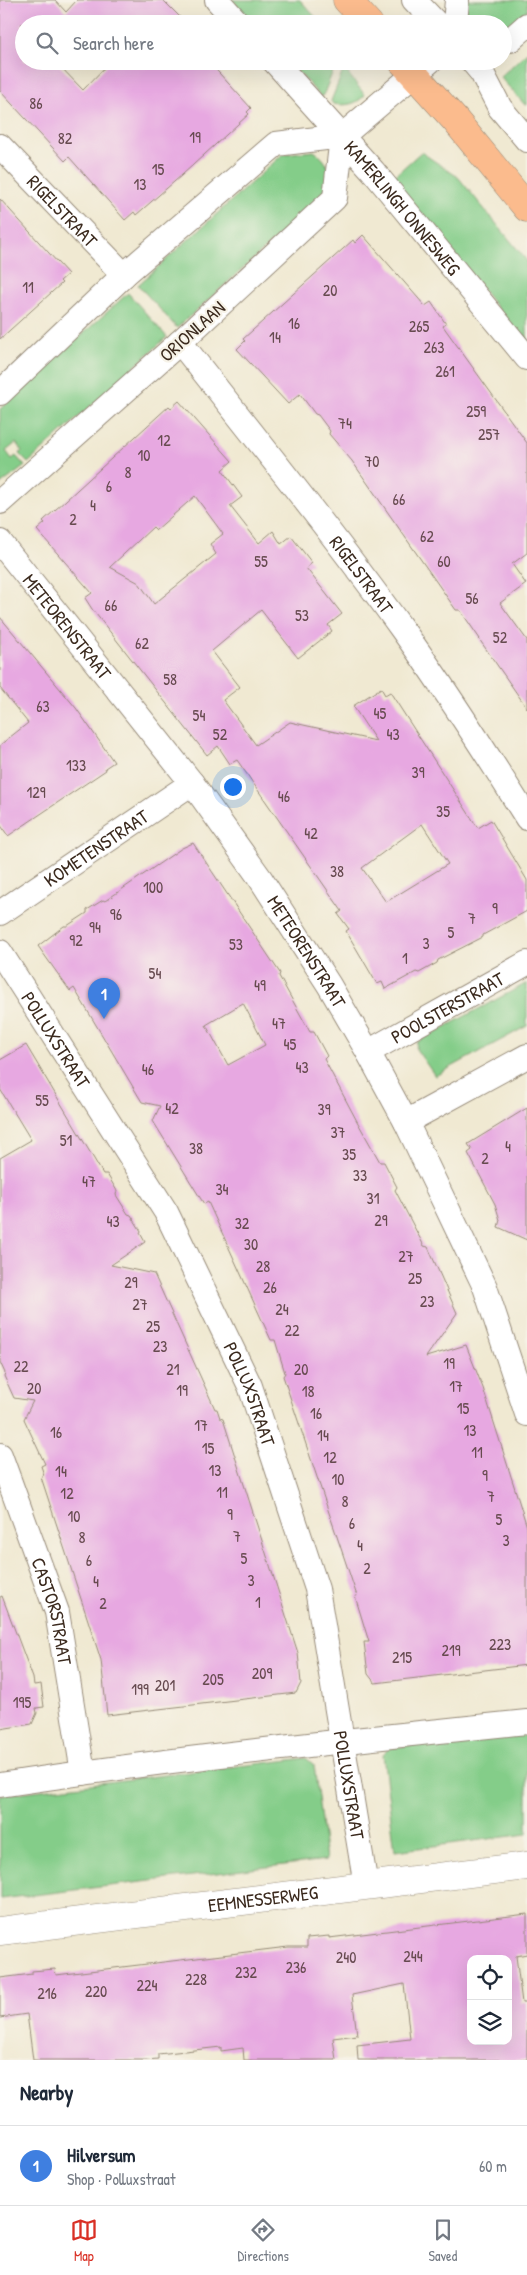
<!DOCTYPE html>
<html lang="en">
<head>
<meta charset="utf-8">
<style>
  :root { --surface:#fff; --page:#f2f2f3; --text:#1f2937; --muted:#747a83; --line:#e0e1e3; --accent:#d93025 }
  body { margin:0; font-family:"Patrick Hand",sans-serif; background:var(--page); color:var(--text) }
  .controls { position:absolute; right:15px; bottom:15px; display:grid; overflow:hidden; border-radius:10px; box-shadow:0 5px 20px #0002 }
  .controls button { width:45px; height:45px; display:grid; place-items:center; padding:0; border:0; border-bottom:1px solid var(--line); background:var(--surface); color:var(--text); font:25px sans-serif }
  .you { position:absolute; left:232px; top:786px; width:18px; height:18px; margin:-12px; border:4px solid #fff; border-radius:50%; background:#1a73e8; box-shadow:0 0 0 8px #1a73e833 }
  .badge { display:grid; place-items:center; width:32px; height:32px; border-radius:50%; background:var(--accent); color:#fff; font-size:16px; font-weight:700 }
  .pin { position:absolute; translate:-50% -41px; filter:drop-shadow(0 1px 2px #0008) }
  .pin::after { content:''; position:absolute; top:26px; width:18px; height:15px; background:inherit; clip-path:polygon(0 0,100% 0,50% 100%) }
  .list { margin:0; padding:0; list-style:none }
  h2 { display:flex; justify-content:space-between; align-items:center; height:65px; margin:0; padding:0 20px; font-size:21px }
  h2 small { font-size:16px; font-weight:400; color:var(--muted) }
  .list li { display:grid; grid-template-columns:32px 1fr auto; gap:15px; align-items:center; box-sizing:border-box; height:80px; padding:0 20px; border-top:1px solid var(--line) }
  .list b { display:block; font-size:19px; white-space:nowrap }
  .list p { margin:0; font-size:16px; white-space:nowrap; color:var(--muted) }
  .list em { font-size:16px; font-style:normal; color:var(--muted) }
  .icon { flex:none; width:28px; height:28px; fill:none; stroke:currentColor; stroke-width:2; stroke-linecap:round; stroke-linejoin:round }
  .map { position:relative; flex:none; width:527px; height:2060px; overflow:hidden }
  .search { position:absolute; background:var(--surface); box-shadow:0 5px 20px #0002; left:15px; right:15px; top:15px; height:55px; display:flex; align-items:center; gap:12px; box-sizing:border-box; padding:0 18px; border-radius:28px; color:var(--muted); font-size:19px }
  .sheet { height:145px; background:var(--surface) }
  nav { display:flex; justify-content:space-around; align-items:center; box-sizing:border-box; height:70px; border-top:1px solid var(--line); background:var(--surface); font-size:14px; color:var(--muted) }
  nav a { display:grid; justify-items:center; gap:2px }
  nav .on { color:var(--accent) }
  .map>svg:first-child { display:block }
</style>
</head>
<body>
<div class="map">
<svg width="527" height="2060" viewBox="0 0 527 2060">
  <rect width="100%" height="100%" fill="#f7f3e8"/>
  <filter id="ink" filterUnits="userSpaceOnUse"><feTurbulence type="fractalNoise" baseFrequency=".02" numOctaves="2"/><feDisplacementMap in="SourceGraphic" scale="10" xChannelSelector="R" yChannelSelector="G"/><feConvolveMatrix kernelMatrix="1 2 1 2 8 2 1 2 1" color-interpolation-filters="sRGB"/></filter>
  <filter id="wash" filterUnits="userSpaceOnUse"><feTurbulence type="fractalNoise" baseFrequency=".0096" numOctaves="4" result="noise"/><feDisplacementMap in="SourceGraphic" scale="20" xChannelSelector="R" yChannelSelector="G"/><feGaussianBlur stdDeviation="1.12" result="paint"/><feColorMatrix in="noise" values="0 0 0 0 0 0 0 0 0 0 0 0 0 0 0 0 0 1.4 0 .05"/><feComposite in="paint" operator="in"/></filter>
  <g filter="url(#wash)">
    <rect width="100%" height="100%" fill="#f0e9d2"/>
    <path fill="#84cd89" stroke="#607c54" d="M232,0H300L319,21L316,24H254Z
      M463,0H527V12L503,31V24H469L461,8Z
      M527,52V105H525L500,77Z
      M288,61H337L323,96L321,97Z
      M343,71H346L365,95C356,105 345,106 333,104L331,101Z
      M314,151C334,165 330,178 322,197L177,328L138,285L283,154Z
      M421,152L458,177L527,261V345L392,178Z
      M128,293L167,337L28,463L19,454L22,451L16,443L6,451L12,459L16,456L25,466L0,485V409Z
      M527,983V1026L435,1076L416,1049L417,1042Z
      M527,1731V1834L395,1851L383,1754L389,1748Z
      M306,1758L314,1765L326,1860L0,1899V1795Z"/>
    <g id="blocks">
      <path fill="#e7a8e1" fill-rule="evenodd" d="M0,0H55L66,12L77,0H163L187,24H21L24,27V61H55L83,90L111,61H208L251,108L247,112L249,114L182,175L136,215L134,212L125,220L69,157L65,161L0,91Z
        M0,199L68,274L60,281L62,283L0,339Z
        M363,235L425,306L431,302L446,324L443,326L527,443V553L512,564L526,584L500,603L527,640V708L479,639H480L460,610H456L352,461L329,434L330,431L318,415L315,414L300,394L288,404L237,349L245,341L243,339L353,240L355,243Z
        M179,401L232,461L222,470L242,497L230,506L259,543L273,531L281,544L291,536L312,563L306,568L342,614L328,625L332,631L298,658L261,610L212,651L240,687L223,700L256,745L290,722L376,741L353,706L381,688L385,695L390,692L478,828L491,820L527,880V911L483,935V937L438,960L437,963L419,973L416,972L385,989L382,982L377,984L346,931L349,929L338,914L342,911L237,760L230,764L218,746L207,755L92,609L85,598L92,593L37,530L45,523L43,521L158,416L169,406L171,408ZM195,496L223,534L210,544L216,554L154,604L139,583L110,567L153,527L156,530ZM422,824L448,864L386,902L362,868Z
        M0,617L76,708L114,762L105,768L106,770L8,836L0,824V745L28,723L0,688Z
        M193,843L280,973L279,976L310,1032H314L327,1056L324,1059L358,1123L380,1162H384L397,1187L395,1190L424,1246L428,1247L457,1313L426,1357L466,1345L483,1388L527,1527V1665L375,1683L368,1674L364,1642H369L355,1596H357L283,1376L285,1373L275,1340H271L208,1202L204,1204L153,1121L160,1106L142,1102L74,988L70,991L38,946L64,926H67L87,913V910L103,900L105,901L182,848ZM243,1003L265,1045L228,1065L206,1025Z
        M26,1045L103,1174H107L117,1191L116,1195L128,1214L131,1215L141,1231L140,1233L145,1242L111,1265L154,1274L215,1409H217L220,1418L223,1419L298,1653L301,1683L296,1693L107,1715L101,1660L41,1477L44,1475L41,1466L45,1464L24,1419L33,1401L14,1398L4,1376L5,1373L0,1362V1158L31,1140L0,1089V1060Z
        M527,1108V1240L498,1227L500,1220L495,1204L468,1153L472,1150L468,1144Z
        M2,1596L33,1678L34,1685L41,1684L44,1707L36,1708L37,1713L32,1724L0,1729V1597Z
        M527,1914V1954L516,1956L522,2003H527V2060H358L357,2045L410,2039L404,1984L352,1995L357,2035L333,2038L336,2060H244L243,2048L221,2051V2047L158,2054V2059L146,2060H33L27,2014L0,2018V1978L32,1974V1971L55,1969L56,1975L288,1947H307V1938L329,1936V1938ZM471,1959H508V2041H471Z"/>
    </g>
  </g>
  <g filter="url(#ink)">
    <use href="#blocks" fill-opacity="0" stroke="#968a78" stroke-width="1"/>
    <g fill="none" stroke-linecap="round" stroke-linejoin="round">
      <g stroke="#968a78" stroke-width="26">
        <g id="minor">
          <path d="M217,0L239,24"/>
          <path d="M414,0L437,24"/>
          <path d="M455,24L457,0"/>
          <path d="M503,40H510L527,25"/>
          <path id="s1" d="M274,61L373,171L527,358"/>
          <path d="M472,61L482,73L500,108L527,140"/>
          <path d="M342,136L430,61"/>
          <path id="s2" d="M0,146L124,275"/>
          <path id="s3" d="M180,342C255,437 331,531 402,629C446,690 487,754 527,818"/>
          <path d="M0,393L124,275L276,144L342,136L335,198L180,342L0,502"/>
          <path id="s4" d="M0,542L192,783L260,878L329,985L368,1052L406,1122L485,1287L527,1414"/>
          <path id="s5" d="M0,913L192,783"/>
          <path id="s6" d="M0,952L166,1212L250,1386L317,1589L366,1886"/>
          <path id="s7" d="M368,1052L527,963"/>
          <path d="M406,1122L527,1056"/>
          <path id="s8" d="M0,1455L57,1612L83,1773"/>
          <path d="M0,1785C175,1758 351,1740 527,1722"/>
        </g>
      </g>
      <g stroke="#968a78" stroke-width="29">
        <g id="tertiary">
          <path id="s9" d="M0,1931L527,1866"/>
        </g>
      </g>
      <g stroke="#968a78" stroke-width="29">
        <path id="primary" d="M347,0L369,24
          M402,61L455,120L527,208"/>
      </g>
      <use href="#minor" stroke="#fff" stroke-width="24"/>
      <use href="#tertiary" stroke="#fff" stroke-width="28"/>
      <use href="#primary" stroke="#fbbb8d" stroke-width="28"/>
    </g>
  </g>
  <g text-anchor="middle" stroke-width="4.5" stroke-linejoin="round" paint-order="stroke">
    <g font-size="16" fill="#664a4f">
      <text x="36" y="109">86</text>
      <text x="195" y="143">19</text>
      <text x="65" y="144">82</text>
      <text x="158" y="175">15</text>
      <text x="140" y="190">13</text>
      <text x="28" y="293">11</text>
      <text x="330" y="296">20</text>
      <text x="294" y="329">16</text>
      <text x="419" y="332">265</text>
      <text x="275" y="343">14</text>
      <text x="434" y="353">263</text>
      <text x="445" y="377">261</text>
      <text x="476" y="417">259</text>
      <text x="345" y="429">74</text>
      <text x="489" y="440">257</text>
      <text x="164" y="446">12</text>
      <text x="144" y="461">10</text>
      <text x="372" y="467">70</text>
      <text x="128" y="478">8</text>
      <text x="109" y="492">6</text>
      <text x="399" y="505">66</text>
      <text x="93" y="511">4</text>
      <text x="73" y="525">2</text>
      <text x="427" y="542">62</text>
      <text x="261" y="567">55</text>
      <text x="444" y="567">60</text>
      <text x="472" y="604">56</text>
      <text x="111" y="611">66</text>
      <text x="302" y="621">53</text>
      <text x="500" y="643">52</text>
      <text x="142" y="649">62</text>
      <text x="170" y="685">58</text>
      <text x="43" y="712">63</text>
      <text x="380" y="719">45</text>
      <text x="199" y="721">54</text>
      <text x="220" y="740">52</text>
      <text x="393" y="740">43</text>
      <text x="76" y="771">133</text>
      <text x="418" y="778">39</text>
      <text x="36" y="798">129</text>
      <text x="284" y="802">46</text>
      <text x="443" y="817">35</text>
      <text x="311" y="839">42</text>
      <text x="337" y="877">38</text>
      <text x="153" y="893">100</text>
      <text x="495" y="914">9</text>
      <text x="116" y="920">96</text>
      <text x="472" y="924">7</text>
      <text x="95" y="933">94</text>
      <text x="451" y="938">5</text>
      <text x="76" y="946">92</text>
      <text x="426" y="949">3</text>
      <text x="236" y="950">53</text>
      <text x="405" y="964">1</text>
      <text x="155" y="979">54</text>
      <text x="260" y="991">49</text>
      <text x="279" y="1029">47</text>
      <text x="290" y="1050">45</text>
      <text x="302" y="1073">43</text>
      <text x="148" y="1075">46</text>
      <text x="42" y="1106">55</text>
      <text x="172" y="1114">42</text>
      <text x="324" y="1115">39</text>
      <text x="338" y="1138">37</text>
      <text x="66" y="1146">51</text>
      <text x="508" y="1152">4</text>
      <text x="196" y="1154">38</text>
      <text x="349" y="1160">35</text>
      <text x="485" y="1164">2</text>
      <text x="360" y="1181">33</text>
      <text x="89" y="1187">47</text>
      <text x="222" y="1195">34</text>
      <text x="373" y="1204">31</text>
      <text x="381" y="1226">29</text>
      <text x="113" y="1227">43</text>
      <text x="242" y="1229">32</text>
      <text x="251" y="1250">30</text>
      <text x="406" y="1262">27</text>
      <text x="263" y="1272">28</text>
      <text x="415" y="1284">25</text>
      <text x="131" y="1288">29</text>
      <text x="270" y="1293">26</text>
      <text x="427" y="1307">23</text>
      <text x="140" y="1310">27</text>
      <text x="282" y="1315">24</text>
      <text x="153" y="1332">25</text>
      <text x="292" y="1336">22</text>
      <text x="160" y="1352">23</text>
      <text x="449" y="1369">19</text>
      <text x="21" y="1372">22</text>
      <text x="173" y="1375">21</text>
      <text x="301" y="1375">20</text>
      <text x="456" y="1392">17</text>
      <text x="34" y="1394">20</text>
      <text x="182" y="1396">19</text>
      <text x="308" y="1397">18</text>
      <text x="463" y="1414">15</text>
      <text x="316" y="1419">16</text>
      <text x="201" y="1431">17</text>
      <text x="470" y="1436">13</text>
      <text x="56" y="1438">16</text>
      <text x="323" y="1441">14</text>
      <text x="208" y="1454">15</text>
      <text x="477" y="1458">11</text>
      <text x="330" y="1463">12</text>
      <text x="215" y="1476">13</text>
      <text x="61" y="1477">14</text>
      <text x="485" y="1481">9</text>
      <text x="338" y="1485">10</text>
      <text x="222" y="1498">11</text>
      <text x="67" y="1499">12</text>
      <text x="491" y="1502">7</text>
      <text x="345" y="1507">8</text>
      <text x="230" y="1520">9</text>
      <text x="74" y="1522">10</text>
      <text x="499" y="1525">5</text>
      <text x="352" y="1529">6</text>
      <text x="237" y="1542">7</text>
      <text x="82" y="1543">8</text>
      <text x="506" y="1546">3</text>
      <text x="360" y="1551">4</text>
      <text x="244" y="1564">5</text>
      <text x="89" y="1566">6</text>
      <text x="367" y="1574">2</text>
      <text x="251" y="1586">3</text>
      <text x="96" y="1587">4</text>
      <text x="258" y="1608">1</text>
      <text x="103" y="1609">2</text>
      <text x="500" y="1650">223</text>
      <text x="451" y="1656">219</text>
      <text x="402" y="1663">215</text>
      <text x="262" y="1679">209</text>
      <text x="213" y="1685">205</text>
      <text x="165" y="1691">201</text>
      <text x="140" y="1695">199</text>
      <text x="22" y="1708">195</text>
      <text x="413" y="1962">244</text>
      <text x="346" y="1963">240</text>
      <text x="296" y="1973">236</text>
      <text x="246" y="1978">232</text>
      <text x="196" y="1985">228</text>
      <text x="147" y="1991">224</text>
      <text x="96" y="1997">220</text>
      <text x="47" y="1999">216</text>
    </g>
    <g font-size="19" fill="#3b2a1e" stroke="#f7f3e8">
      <text dy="7" stroke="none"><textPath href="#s1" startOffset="195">KAMERLINGH ONNESWEG</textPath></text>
      <text dy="7" stroke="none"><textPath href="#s2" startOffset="90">RIGELSTRAAT</textPath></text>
      <text transform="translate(192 331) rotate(-42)" y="7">ORIONLAAN</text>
      <text dy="7" stroke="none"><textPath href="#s3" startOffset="295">RIGELSTRAAT</textPath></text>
      <text dy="7" stroke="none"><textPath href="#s4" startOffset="108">METEORENSTRAAT</textPath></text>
      <text dy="7" stroke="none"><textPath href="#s5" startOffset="116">KOMETENSTRAAT</textPath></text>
      <text dy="7" stroke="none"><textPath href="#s4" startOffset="512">METEORENSTRAAT</textPath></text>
      <text dy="7" stroke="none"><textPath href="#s7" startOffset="91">POOLSTERSTRAAT</textPath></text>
      <text dy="7" stroke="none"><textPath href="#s6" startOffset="104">POLLUXSTRAAT</textPath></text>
      <text dy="7" stroke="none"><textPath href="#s6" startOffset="509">POLLUXSTRAAT</textPath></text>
      <text dy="7" stroke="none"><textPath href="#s8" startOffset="165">CASTORSTRAAT</textPath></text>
      <text dy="7" stroke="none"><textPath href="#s6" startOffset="914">POLLUXSTRAAT</textPath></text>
      <text dy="7" stroke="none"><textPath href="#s9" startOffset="265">EEMNESSERWEG</textPath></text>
    </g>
  </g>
</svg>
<div class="controls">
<button><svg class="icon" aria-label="locate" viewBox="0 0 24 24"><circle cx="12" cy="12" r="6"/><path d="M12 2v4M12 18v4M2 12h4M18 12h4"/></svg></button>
<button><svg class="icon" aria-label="layers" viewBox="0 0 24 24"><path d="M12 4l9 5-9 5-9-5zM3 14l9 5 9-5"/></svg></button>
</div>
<div class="you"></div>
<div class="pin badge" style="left:104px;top:1019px;background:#3f7fe0">1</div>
<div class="search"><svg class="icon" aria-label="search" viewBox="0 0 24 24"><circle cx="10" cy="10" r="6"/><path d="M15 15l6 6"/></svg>Search here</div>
</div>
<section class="sheet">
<h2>Nearby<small></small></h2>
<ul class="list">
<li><span class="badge" style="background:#3f7fe0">1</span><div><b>Hilversum</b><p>Shop · Polluxstraat</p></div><em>60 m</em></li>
</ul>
</section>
<nav>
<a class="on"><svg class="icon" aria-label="map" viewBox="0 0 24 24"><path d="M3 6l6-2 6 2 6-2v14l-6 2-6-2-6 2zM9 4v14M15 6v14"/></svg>Map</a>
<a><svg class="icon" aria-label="directions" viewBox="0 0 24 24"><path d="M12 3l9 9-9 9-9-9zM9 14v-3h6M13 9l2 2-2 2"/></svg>Directions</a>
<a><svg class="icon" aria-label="saved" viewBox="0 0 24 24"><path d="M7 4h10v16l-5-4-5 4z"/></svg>Saved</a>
</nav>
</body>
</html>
